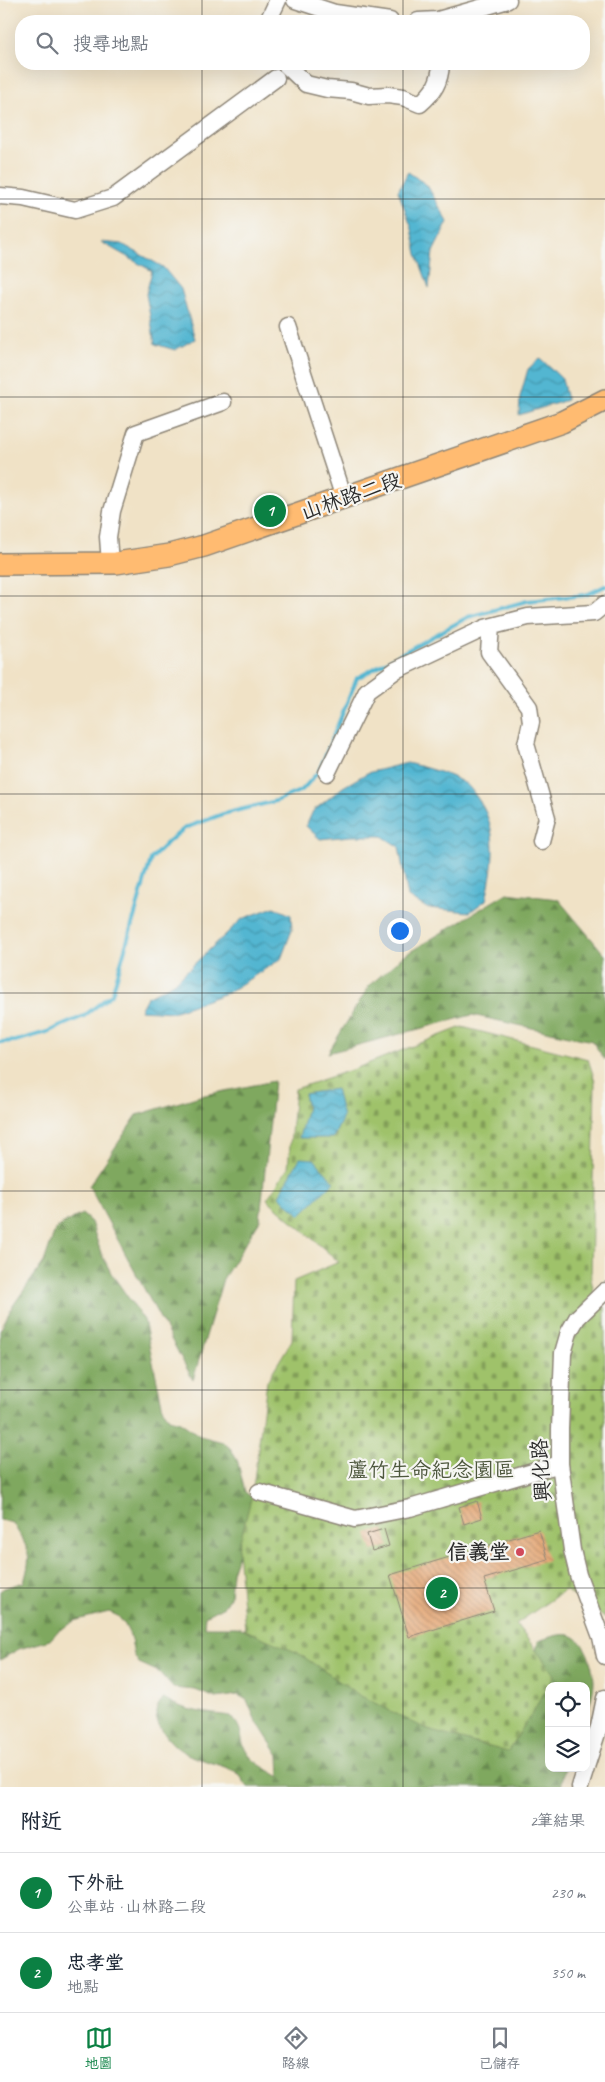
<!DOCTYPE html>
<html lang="zh-TW">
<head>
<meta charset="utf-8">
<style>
  :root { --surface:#fff; --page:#f6f6f7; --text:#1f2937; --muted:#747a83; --line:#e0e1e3; --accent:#0b8043 }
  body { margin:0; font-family:Caveat,"LXGW WenKai TC",sans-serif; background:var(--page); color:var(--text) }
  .controls { position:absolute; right:15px; bottom:15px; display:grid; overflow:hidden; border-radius:10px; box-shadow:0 5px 20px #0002 }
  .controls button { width:45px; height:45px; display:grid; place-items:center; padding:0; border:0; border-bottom:1px solid var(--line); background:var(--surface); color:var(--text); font:25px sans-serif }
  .you { position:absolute; left:399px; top:930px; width:18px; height:18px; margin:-12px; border:4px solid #fff; border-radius:50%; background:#1a73e8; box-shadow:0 0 0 8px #1a73e833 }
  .badge { display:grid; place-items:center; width:32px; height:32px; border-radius:50%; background:var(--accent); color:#fff; font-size:16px; font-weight:700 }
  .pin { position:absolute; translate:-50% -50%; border:2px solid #fff; box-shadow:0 1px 5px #0006 }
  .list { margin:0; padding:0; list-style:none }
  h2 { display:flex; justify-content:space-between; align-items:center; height:65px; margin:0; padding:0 20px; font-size:21px }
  h2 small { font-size:16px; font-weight:400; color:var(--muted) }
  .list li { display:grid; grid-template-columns:32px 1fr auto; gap:15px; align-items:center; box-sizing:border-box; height:80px; padding:0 20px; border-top:1px solid var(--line) }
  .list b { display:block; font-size:19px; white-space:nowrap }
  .list p { margin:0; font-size:16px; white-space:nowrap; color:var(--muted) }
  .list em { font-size:16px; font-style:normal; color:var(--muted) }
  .icon { flex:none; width:28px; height:28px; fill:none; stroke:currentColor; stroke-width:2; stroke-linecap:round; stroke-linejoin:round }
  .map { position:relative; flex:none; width:605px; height:1787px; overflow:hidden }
  .search { position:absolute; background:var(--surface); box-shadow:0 5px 20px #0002; left:15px; right:15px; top:15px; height:55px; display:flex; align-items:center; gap:12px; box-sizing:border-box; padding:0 18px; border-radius:20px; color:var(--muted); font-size:19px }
  .sheet { height:225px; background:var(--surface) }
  nav { display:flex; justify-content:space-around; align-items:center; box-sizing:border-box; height:70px; border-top:1px solid var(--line); background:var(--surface); font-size:14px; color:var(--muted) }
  nav a { display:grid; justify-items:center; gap:2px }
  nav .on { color:var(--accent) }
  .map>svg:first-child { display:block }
</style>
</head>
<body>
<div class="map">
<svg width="605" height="1787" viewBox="0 0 605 1787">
  <defs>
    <pattern id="forest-firs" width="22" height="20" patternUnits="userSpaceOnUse" patternTransform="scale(1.25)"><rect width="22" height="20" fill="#7fa85f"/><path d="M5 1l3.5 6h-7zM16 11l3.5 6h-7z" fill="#68894f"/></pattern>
    <pattern id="cemetery-stones" width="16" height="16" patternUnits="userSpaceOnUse" patternTransform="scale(1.25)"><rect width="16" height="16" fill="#9fc26b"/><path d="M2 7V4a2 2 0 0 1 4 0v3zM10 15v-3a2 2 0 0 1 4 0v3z" fill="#829e58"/></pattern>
    <pattern id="water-waves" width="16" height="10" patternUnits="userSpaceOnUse" patternTransform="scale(1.25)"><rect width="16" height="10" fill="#52b6d1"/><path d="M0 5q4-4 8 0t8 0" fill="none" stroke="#4494aa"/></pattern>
    <pattern id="building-back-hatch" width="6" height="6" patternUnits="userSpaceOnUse" patternTransform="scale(1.25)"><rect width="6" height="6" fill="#e5a877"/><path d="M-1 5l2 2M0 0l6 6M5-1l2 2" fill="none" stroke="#ba8962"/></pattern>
  </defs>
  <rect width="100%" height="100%" fill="#f6f6f2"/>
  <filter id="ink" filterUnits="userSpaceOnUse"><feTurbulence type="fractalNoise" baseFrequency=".02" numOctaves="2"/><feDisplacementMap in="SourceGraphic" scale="10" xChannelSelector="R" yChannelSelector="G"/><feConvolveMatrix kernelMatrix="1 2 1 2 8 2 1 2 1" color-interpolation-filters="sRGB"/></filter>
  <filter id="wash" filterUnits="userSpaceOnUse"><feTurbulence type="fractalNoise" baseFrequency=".0096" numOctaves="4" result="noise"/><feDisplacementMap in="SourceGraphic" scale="20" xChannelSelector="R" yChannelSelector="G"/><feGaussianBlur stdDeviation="1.12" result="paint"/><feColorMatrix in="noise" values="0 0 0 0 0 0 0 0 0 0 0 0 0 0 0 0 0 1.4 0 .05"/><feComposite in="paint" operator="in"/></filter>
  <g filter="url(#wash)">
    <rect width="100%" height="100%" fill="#f0e2c6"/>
    <path fill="url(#forest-firs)" stroke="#556a45" d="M507,893L558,899L605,955V1060L592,1041L472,1015L328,1053L369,986L403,956Z
      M274,1081L260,1220L223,1279L193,1380L89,1186L137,1115L200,1096Z
      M82,1214L91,1222L101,1253L111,1273L144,1320L163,1409L169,1419L180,1422L200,1436L223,1442L231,1449L237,1459L245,1492L253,1498L245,1535L232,1572L230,1597L224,1606L205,1616L204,1627H237L302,1644L536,1652L538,1641C548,1638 559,1633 569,1635C586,1638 593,1667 594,1681C594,1692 589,1706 586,1716V1686H549V1768H565L561,1787H248C244,1782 239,1772 232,1770C200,1756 179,1761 159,1725C153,1714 156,1706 164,1698C184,1712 208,1713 231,1716C244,1731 239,1734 245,1749C251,1762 269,1770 280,1777L279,1756L255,1719L247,1700L238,1695L216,1698L195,1690L173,1688L159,1672L139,1663L134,1655L130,1635L125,1625L118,1616L109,1612L77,1620L58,1631L50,1640L19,1649L0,1660V1591L4,1588L24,1582C33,1551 28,1550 13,1523L0,1520C0,1502 2,1485 0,1467V1331L12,1307L44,1262L55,1230L64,1223Z"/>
    <path fill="url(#cemetery-stones)" stroke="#65764b" d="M462,1027L588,1059L595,1081L591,1279L597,1307H605V1618L565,1590L516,1624L555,1675L508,1752L428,1730L359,1695L298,1653L245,1630L238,1549L252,1495L267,1381L292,1340L294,1281L339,1262L267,1199L288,1168L295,1089L354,1069Z"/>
    <path fill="url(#water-waves)" stroke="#3e707e" d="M408,172L427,185L448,222L433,252L429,288L417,254L412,229L398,191Z
      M101,242L122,244L163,267L181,289L195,339L175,350L155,344L146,294L152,271Z
      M540,358L562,379L567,400L519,415L520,397L528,369Z
      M407,763C427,768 448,773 466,784C470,787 473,792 476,796C500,828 494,864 486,900L470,912L427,908L408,897L399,847L382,836H350L320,839L306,826L313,811L343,787L367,773Z
      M274,907L291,915L292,930L281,959L227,993L173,1012L140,1010L147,997L174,983L242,919Z
      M336,1089L343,1117L333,1138H299L307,1107L304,1094Z
      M300,1158L314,1159L334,1182L300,1215L279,1196Z"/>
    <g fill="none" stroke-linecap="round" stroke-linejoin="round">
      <path stroke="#52b6d1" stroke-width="4" d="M0,1042L15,1041L47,1032L84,1016L112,994L151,859L169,841L185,828L223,814L276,801L302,790L319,771L357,678L468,617L527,601L586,595L605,586"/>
    </g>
    <g id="blocks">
      <path fill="url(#building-back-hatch)" d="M477,1501L482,1518L464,1524L459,1507Z
        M384,1529L389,1546L372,1551L367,1534Z
        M539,1530L548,1560L484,1579L494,1611L409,1637L390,1575Z"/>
    </g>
  </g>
  <g filter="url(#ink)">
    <use href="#blocks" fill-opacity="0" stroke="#8e8678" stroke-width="1"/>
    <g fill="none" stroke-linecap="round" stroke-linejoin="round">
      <g stroke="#8e8678" stroke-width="19">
        <path id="minor" d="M295,0L335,13L390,21
          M268,21L278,0
          M418,21L438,20L508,0
          M285,64L306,84L327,89L351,91L369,96L388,95L403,97L420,104C434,92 440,82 441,64
          M0,196L23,198L75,210L113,198L276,78
          M288,327L344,498
          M110,563L108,537L112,511L136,433L223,402
          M491,627L489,652L529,707L531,722L526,744L547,818L541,841
          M327,773L367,691L396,670L485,628L528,617L594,613L605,604
          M605,1291L577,1318L569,1332L563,1353L560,1429V1464L572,1550L578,1575L601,1637L605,1656
          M259,1492L355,1519L410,1508L560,1464
          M586,1767L599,1727L605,1698
          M580,1787L586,1768"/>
      </g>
      <g stroke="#8e8678" stroke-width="24">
        <path id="major" d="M0,564L116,563L169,555L204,546L562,422L605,400"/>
      </g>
      <use href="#minor" stroke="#fff" stroke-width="16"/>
      <use href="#major" stroke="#ffbb71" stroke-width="21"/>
    </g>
  </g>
  <path fill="none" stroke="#2b2b2b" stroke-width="1" stroke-opacity="0.55" d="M202,0V21M403,0V21M202,64V1787M403,64V1787M0,199H605M0,397H605M0,596H605M0,794H605M0,993H605M0,1191H605M0,1390H605M0,1588H605"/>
  <circle fill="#d1495b" stroke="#f6f6f2" stroke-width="2" cx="520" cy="1552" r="5"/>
  <g text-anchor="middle" stroke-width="4.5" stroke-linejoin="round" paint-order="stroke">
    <g font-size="21" fill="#2b2b2b" stroke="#f6f6f2">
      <text transform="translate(351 496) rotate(-19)" y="7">山林路二段</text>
      <text transform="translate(541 1470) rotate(-94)" y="7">興化路</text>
    </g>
    <g font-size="21" fill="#4e583e" stroke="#f6f6f2">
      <text x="431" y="1477">蘆竹生命紀念園區</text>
    </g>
    <g font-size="21" font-weight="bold" fill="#2b2b2b" stroke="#f6f6f2" text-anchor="end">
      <text x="510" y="1559">信義堂</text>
    </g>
  </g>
</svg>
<div class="controls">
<button><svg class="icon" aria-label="locate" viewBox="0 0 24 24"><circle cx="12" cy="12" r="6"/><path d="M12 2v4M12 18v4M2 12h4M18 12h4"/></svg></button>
<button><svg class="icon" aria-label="layers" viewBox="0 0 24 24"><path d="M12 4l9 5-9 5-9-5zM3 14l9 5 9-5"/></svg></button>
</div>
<div class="you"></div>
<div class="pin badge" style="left:270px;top:511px">1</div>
<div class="pin badge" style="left:442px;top:1593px">2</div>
<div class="search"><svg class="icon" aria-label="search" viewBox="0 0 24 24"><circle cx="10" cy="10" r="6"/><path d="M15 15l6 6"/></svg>搜尋地點</div>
</div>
<section class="sheet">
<h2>附近<small>2筆結果</small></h2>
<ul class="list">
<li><span class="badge">1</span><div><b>下外社</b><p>公車站 · 山林路二段</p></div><em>230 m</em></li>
<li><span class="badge">2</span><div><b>忠孝堂</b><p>地點</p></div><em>350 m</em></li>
</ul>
</section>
<nav>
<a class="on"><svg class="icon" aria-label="map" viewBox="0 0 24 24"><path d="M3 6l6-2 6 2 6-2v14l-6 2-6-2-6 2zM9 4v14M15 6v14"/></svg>地圖</a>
<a><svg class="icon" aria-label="directions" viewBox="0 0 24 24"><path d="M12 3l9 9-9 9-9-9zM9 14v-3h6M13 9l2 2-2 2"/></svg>路線</a>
<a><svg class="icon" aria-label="saved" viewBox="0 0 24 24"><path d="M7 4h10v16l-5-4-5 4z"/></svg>已儲存</a>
</nav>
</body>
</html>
